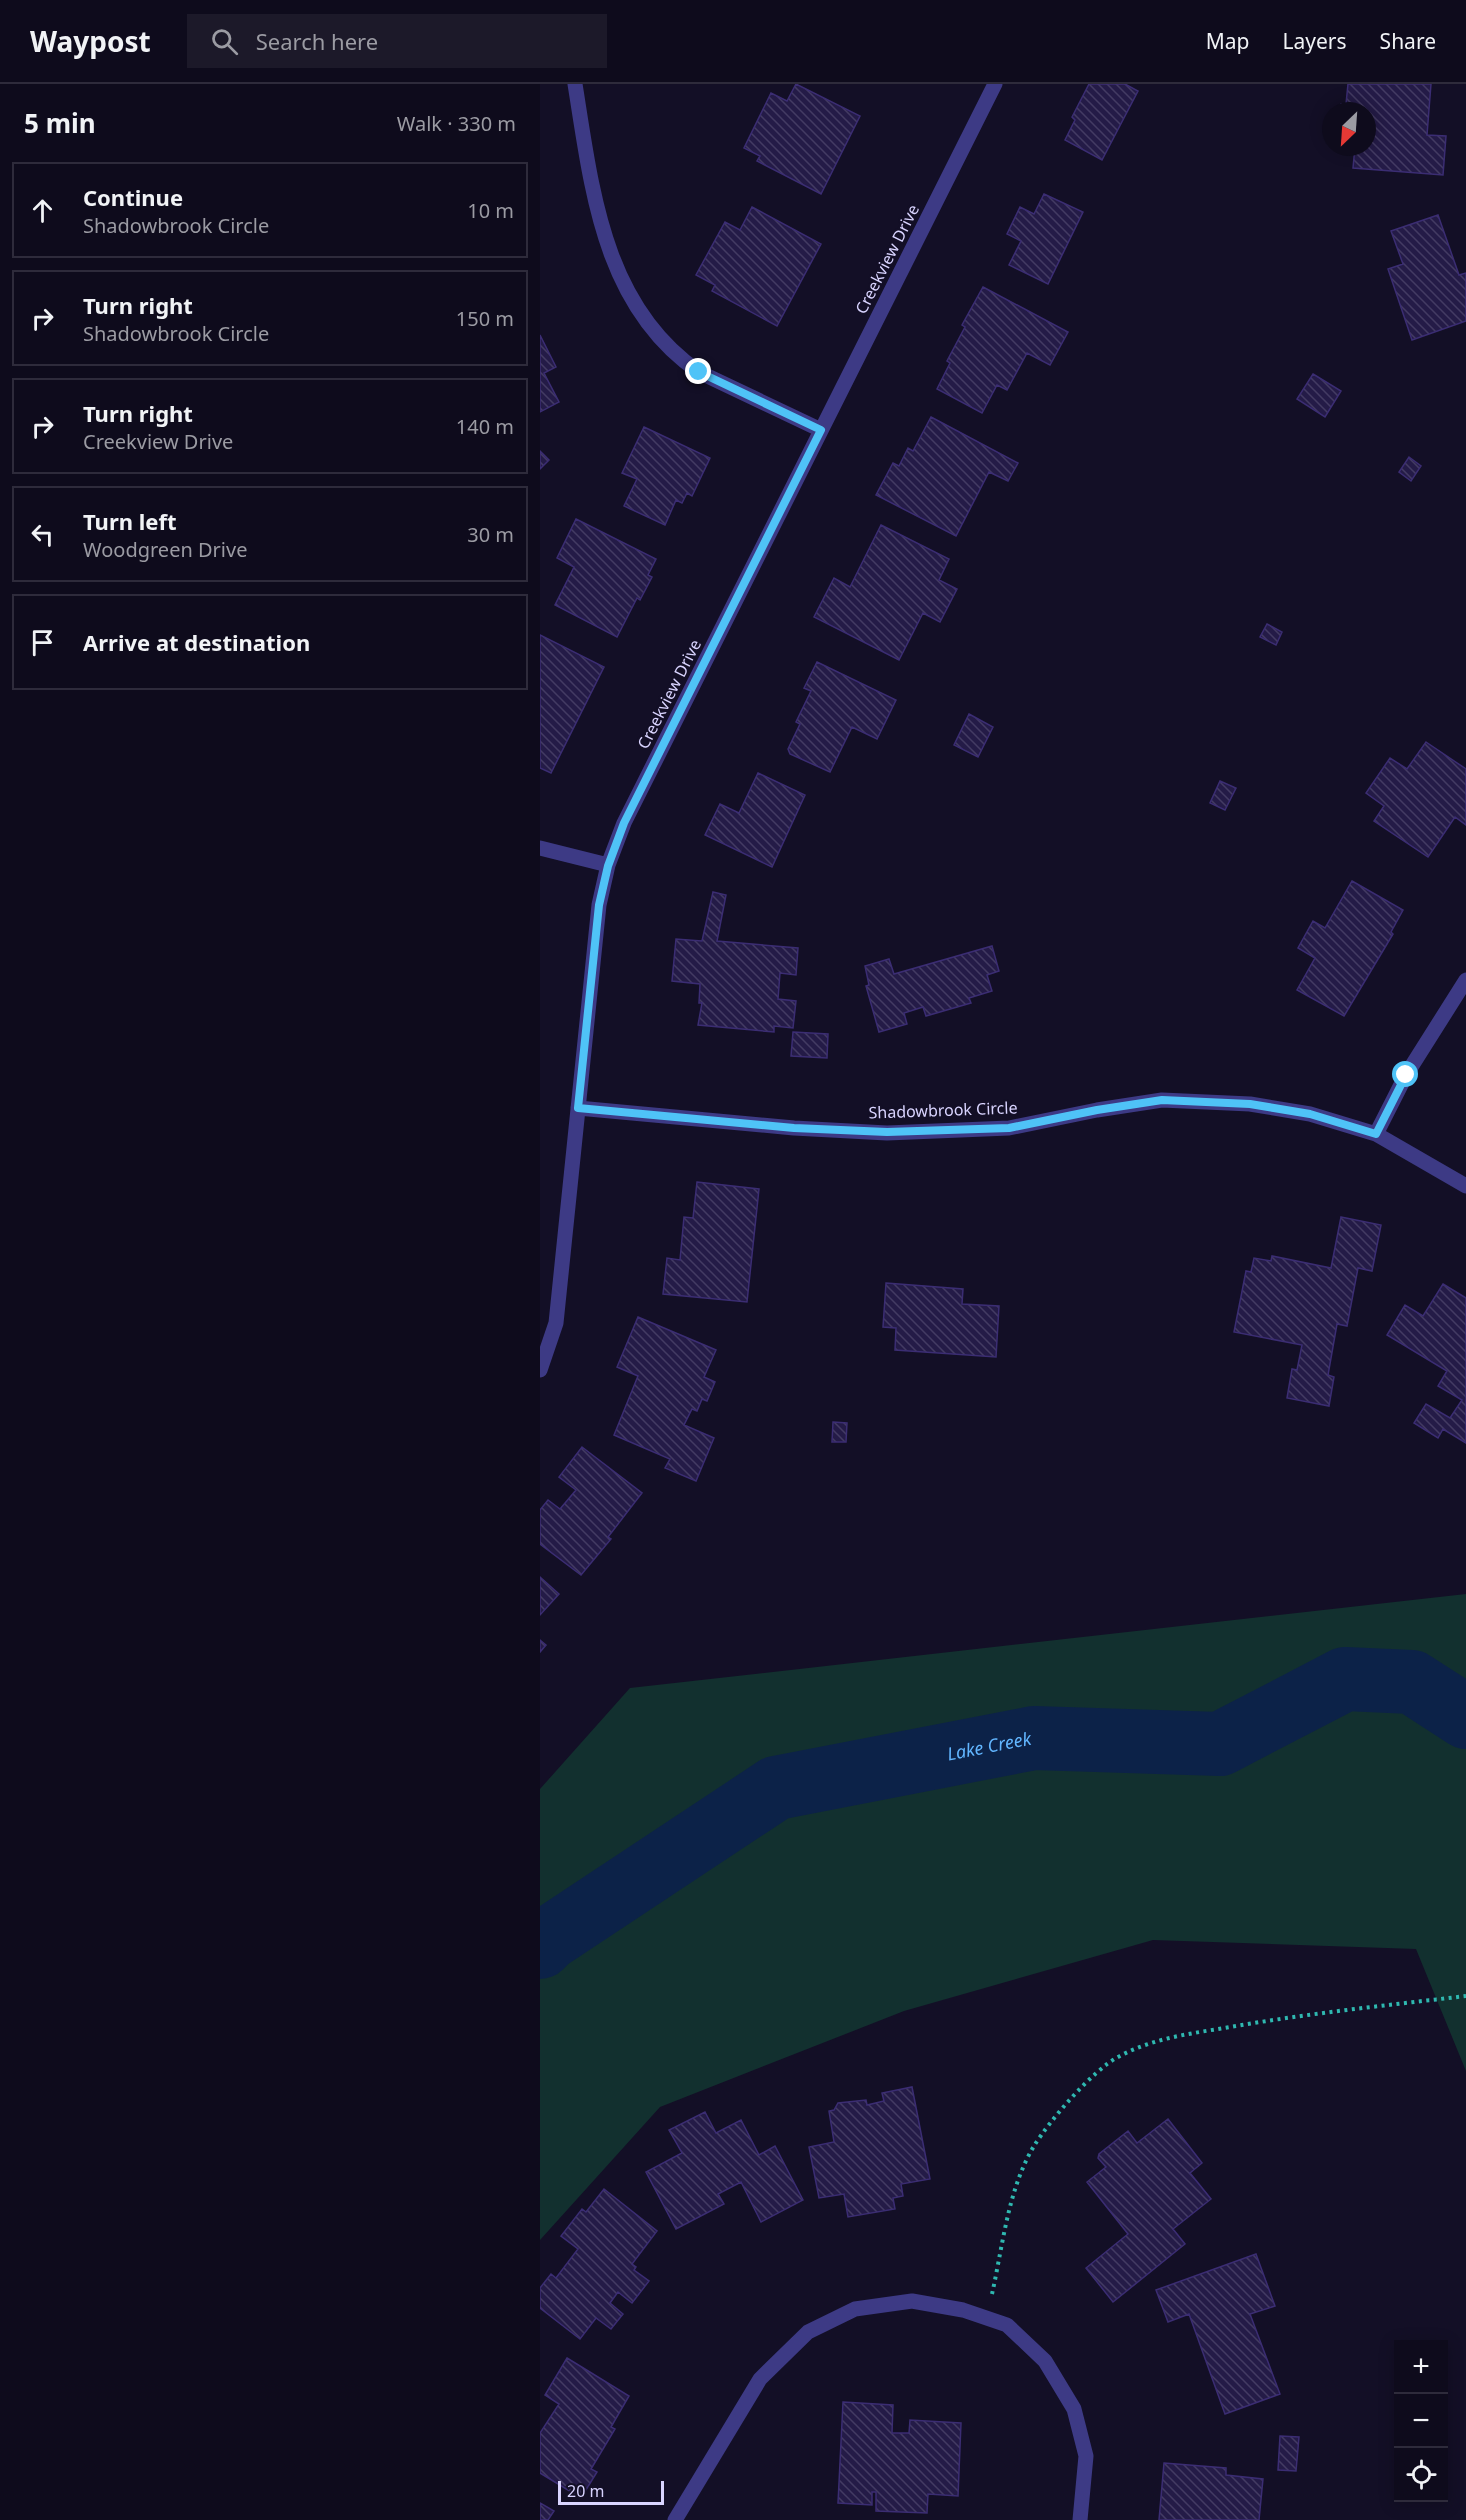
<!DOCTYPE html>
<html lang="en">
<head>
<meta charset="utf-8">
<style>
  :root { --surface:#0e0b1c; --page:#1c1929; --text:#f1f3f6; --muted:#9b9ba3; --line:#2e2b3b }
  body { margin:0; font-family:"Noto Sans",sans-serif; background:var(--page); color:var(--text) }
  .controls { position:absolute; right:18px; bottom:18px; display:grid; overflow:hidden; border-radius:0px; box-shadow:0 3px 15px #0003 }
  .controls button { width:54px; height:54px; display:grid; place-items:center; padding:0; border:0; border-bottom:2px solid var(--line); background:var(--surface); color:var(--text); font:30px sans-serif }
  .compass { position:absolute; left:782px; top:18px; width:54px; height:54px; border-radius:50%; background:var(--surface); box-shadow:0 3px 15px #0003; rotate:205deg }
  .scale { position:absolute; left:18px; bottom:15px; width:106px; box-sizing:border-box; padding-left:6px; border:3px solid #d9d4ff; border-top:0; font-size:16px; line-height:21px; white-space:nowrap; color:#d9d4ff; -webkit-text-stroke:4px #130f26; paint-order:stroke }
  .stop { position:absolute; width:18px; height:18px; margin:-14px; border:4px solid #4fc3f7; border-radius:50%; background:#fff }
  .stop.end { background:#4fc3f7; border-color:#fff; box-shadow:0 2px 6px #0008 }
  .list { margin:0; padding:0; list-style:none }
  h2 { display:flex; justify-content:space-between; align-items:center; height:78px; margin:0; padding:0 24px; font-size:26px }
  h2 small { font-size:20px; font-weight:400; color:var(--muted) }
  .list li { display:grid; grid-template-columns:39px 1fr auto; gap:18px; align-items:center; box-sizing:border-box; height:96px; margin:0 12px 12px; padding:0 12px; border:2px solid var(--line); border-radius:0px }
  .list b { display:block; font-size:22px; white-space:nowrap }
  .list p { margin:0; font-size:20px; white-space:nowrap; color:var(--muted) }
  .list em { font-size:20px; font-style:normal; color:var(--muted) }
  .icon { flex:none; width:33px; height:33px; fill:none; stroke:currentColor; stroke-width:2; stroke-linecap:round; stroke-linejoin:round }
  .map { position:relative; flex:none; width:926px; height:2436px; overflow:hidden }
  header { display:flex; align-items:center; gap:36px; box-sizing:border-box; height:84px; padding:0 30px; background:var(--surface); border-bottom:2px solid var(--line) }
  header strong { font-size:28px }
  nav { display:flex; gap:33px; margin-inline-start:auto; font-size:21px }
  .search { width:420px; height:54px; background:var(--page); display:flex; align-items:center; gap:15px; box-sizing:border-box; padding:0 21px; border-radius:0px; color:var(--muted); font-size:22px }
  main { display:flex }
  aside { flex:1; background:var(--surface) }
  .map>svg:first-child { display:block }
</style>
</head>
<body>
<header>
<strong>Waypost</strong>
<div class="search"><svg class="icon" aria-label="search" viewBox="0 0 24 24"><circle cx="10" cy="10" r="6"/><path d="M15 15l6 6"/></svg>Search here</div>
<nav><a>Map</a><a>Layers</a><a>Share</a></nav>
</header>
<main>
<aside>
<h2>5 min<small>Walk · 330 m</small></h2>
<ul class="list">
<li><svg class="icon" aria-label="ahead" viewBox="0 0 24 24"><path d="M12 20V5M6 11l6-6 6 6"/></svg><div><b>Continue</b><p>Shadowbrook Circle</p></div><em>10 m</em></li>
<li><svg class="icon" aria-label="right" viewBox="0 0 24 24"><path d="M7 20v-9h11M14 6l5 5-5 5"/></svg><div><b>Turn right</b><p>Shadowbrook Circle</p></div><em>150 m</em></li>
<li><svg class="icon" aria-label="right" viewBox="0 0 24 24"><path d="M7 20v-9h11M14 6l5 5-5 5"/></svg><div><b>Turn right</b><p>Creekview Drive</p></div><em>140 m</em></li>
<li><svg class="icon" aria-label="left" viewBox="0 0 24 24"><path d="M17 20v-9H6M10 6l-5 5 5 5"/></svg><div><b>Turn left</b><p>Woodgreen Drive</p></div><em>30 m</em></li>
<li><svg class="icon" aria-label="arrive" viewBox="0 0 24 24"><path d="M6 21V4h12l-3 4 3 4H6"/></svg><div><b>Arrive at destination</b></div></li>
</ul>
</aside>
<div class="map">
<svg width="926" height="2436" viewBox="0 0 926 2436">
  <defs>
    <pattern id="building-back-hatch" width="6" height="6" patternUnits="userSpaceOnUse" patternTransform="scale(1.5)"><rect width="6" height="6" fill="#241b47"/><path d="M-1 5l2 2M0 0l6 6M5-1l2 2" fill="none" stroke="#433b63"/></pattern>
  </defs>
  <rect width="100%" height="100%" fill="#130f26"/>
  <path fill="#12302f" d="M926,1510V1987L876,1865L613,1856L364,1927L120,2023L0,2156V1705L90,1604Z"/>
  <g fill="none" stroke-linecap="round" stroke-linejoin="round">
    <path stroke="#0c2248" stroke-width="64" id="s1" d="M0,1863L8,1855L236,1704L494,1654L680,1660L805,1595L872,1598L926,1633"/>
  </g>
  <path fill="url(#building-back-hatch)" stroke="#3b2d73" stroke-width="1.5" d="M256,0L320,32L281,110L217,77L220,72L204,64L231,9L247,17Z
    M549,0H585L598,7L562,76L525,56L535,36L532,33Z
    M808,0H891L887,51L906,52L903,91L813,84L815,63H827V27H801V20H806Z
    M504,110L543,128L508,200L469,181L481,157L467,150L480,123L494,130Z
    M212,123L281,160L237,242L172,207L175,201L156,191L185,138L200,146Z
    M898,131L919,191L926,189V237L872,256L848,185L863,180L851,147Z
    M443,203L528,248L510,281L487,269L467,306L457,301L442,329L397,305L410,279L407,277L425,243L422,241Z
    M0,251L16,283L4,289L19,318L0,328Z
    M773,290L801,307L785,333L757,315Z
    M391,333L478,379L468,397L449,388L416,452L336,411L353,379L359,382L368,364L373,367Z
    M104,343L170,374L152,412L147,409L142,419L136,416L125,441L84,422L97,395L82,389Z
    M0,367L9,376L0,385Z
    M869,373L881,382L871,397L859,388Z
    M36,435L116,475L108,491L112,493L100,516L97,514L77,553L15,521L34,483L17,474Z
    M341,441L409,475L399,496L417,505L400,538L383,529L359,576L274,533L294,494L310,503Z
    M727,540L742,548L736,561L720,553Z
    M0,551L64,583L11,689L0,684Z
    M277,578L356,616L337,655L312,643L290,688L250,670L248,665L260,640L256,638L271,607L264,604Z
    M429,630L453,643L438,673L414,661Z
    M886,658L926,685V741L915,733L888,773L834,737L844,722L826,709L850,674L867,685Z
    M218,689L265,711L232,783L165,751L180,720L199,729Z
    M680,697L696,704L685,726L670,719Z
    M812,797L863,826L851,848L853,850L804,932L757,906L775,874L758,864L773,837L785,844Z
    M173,808L186,811L177,857L258,864L256,891L240,889L238,915L256,917L253,944L234,942V948L158,941L162,919H159L160,900L132,897L136,855L162,857Z
    M452,862L459,887L447,891L452,907L429,914L431,919L386,932L383,923L364,929L367,940L339,948L326,902L329,901L325,882L349,875L354,890Z
    M253,948L288,950L287,974L251,972Z
    M157,1098L219,1105L207,1218L123,1210L127,1174L140,1176L144,1133L153,1134Z
    M801,1133L841,1141L832,1187L818,1184L807,1242L797,1240L788,1291L794,1293L789,1322L747,1314L752,1285L757,1286L762,1261L694,1248L706,1187L711,1188L714,1174L731,1177L732,1172L791,1184Z
    M346,1199L423,1205L422,1220L459,1222L456,1273L355,1266L356,1244L343,1243Z
    M903,1200L926,1214V1359L903,1345L898,1354L874,1339L886,1320L910,1334L922,1316L898,1302L907,1287L847,1251L865,1221L883,1232Z
    M98,1233L176,1266L164,1293L175,1298L167,1317L162,1315L157,1327L152,1325L144,1341L174,1354L156,1397L125,1384L130,1375L74,1351L98,1292L77,1283Z
    M293,1338L307,1339L306,1358H292Z
    M42,1363L102,1409L68,1453L71,1455L41,1491L0,1460V1426L8,1416L20,1425L36,1406L19,1393Z
    M0,1493L19,1510L0,1531Z
    M0,1556L6,1561L0,1568Z
    M372,2003L390,2095L361,2100L363,2112L353,2114L355,2125L308,2133L304,2110L279,2114L269,2063L294,2058L289,2027L294,2026L298,2019L326,2016L327,2021L344,2017L342,2009Z
    M165,2028L176,2049L201,2036L219,2071L235,2062L263,2116L221,2138L201,2098L178,2110L184,2120L136,2145L106,2088L142,2069L129,2046Z
    M628,2035L662,2079L650,2089L671,2115L633,2145L645,2160L573,2218L546,2184L588,2150L547,2098L566,2083L558,2074L559,2070L588,2047L597,2059Z
    M64,2105L117,2147L92,2180L96,2183L94,2186L109,2197L92,2219L78,2208L70,2219L83,2230L71,2245L56,2234L40,2255L0,2224V2204L11,2190L16,2194L38,2165L21,2152L42,2125L46,2128Z
    M716,2170L735,2222L710,2230L740,2310L685,2330L649,2230L628,2238L616,2206Z
    M27,2274L89,2312L71,2343L75,2345L51,2385L57,2388L41,2414L0,2389V2349L19,2320L5,2311Z
    M303,2318L353,2321L352,2349H369L370,2336L421,2339L418,2412L388,2410L387,2429L336,2427V2408H332V2421L298,2419Z
    M740,2352L759,2353L756,2387L738,2386Z
    M624,2379L686,2384V2391L723,2395L719,2436H619Z
    M0,2419L14,2427L8,2436H0Z"/>
  <g fill="none" stroke-linecap="round" stroke-linejoin="round">
    <path stroke="#2fb8b0" stroke-width="4" stroke-dasharray="3 4.5" stroke-linecap="butt" d="M452,2210C463,2161 468,2105 494,2062C510,2036 552,1987 578,1973C614,1953 656,1949 696,1942C772,1929 849,1921 926,1912"/>
    <path stroke="#3d3a85" stroke-width="15" d="M35,0C52,106 63,222 159,288L281,346
      M0,764L68,781
      M38,1024L254,1044L347,1049L469,1044L557,1026L622,1016L710,1020L770,1030L836,1050L926,1102
      M836,1050L866,991L926,896
      M0,1286L16,1239L59,821L68,781L84,739L455,0
      M135,2436L220,2295L268,2248L315,2225L372,2217L423,2226L467,2241L505,2277L534,2325L546,2372L540,2436"/>
  </g>
  <g fill="none" stroke-linecap="round" stroke-linejoin="round">
    <path stroke="#4fc3f7" stroke-width="8" d="M159,288L281,346L84,739L68,782L59,821L38,1024L254,1044L347,1048L469,1044L557,1026L622,1016L710,1020L770,1030L836,1050L866,991"/>
  </g>
  <g text-anchor="middle" stroke-width="4.5" stroke-linejoin="round" paint-order="stroke">
    <g font-size="16" fill="#d9d4ff" stroke="#130f26">
      <text transform="translate(347 175) rotate(-63)" y="6">Creekview Drive</text>
      <text transform="translate(129 610) rotate(-63)" y="6">Creekview Drive</text>
      <text transform="translate(403 1026) rotate(-2)" y="6">Shadowbrook Circle</text>
    </g>
    <g font-size="18" font-style="italic" fill="#62b6ff" stroke="#130f26">
      <text dy="6" stroke="none"><textPath href="#s1" startOffset="502">Lake Creek</textPath></text>
    </g>
  </g>
</svg>
<div class="controls">
<button>+</button>
<button>−</button>
<button><svg class="icon" aria-label="locate" viewBox="0 0 24 24"><circle cx="12" cy="12" r="6"/><path d="M12 2v4M12 18v4M2 12h4M18 12h4"/></svg></button>
</div>
<svg class="compass" viewBox="-18 -18 36 36"><path d="M0-13l5 13h-10z" fill="#e53935"/><path d="M0 13l5-13h-10z" fill="#9b9ba3"/></svg>
<div class="scale">20 m</div>
<div class="stop" style="left:866px;top:991px"></div>
<div class="stop end" style="left:159px;top:288px"></div>
</div>
</main>
</body>
</html>
